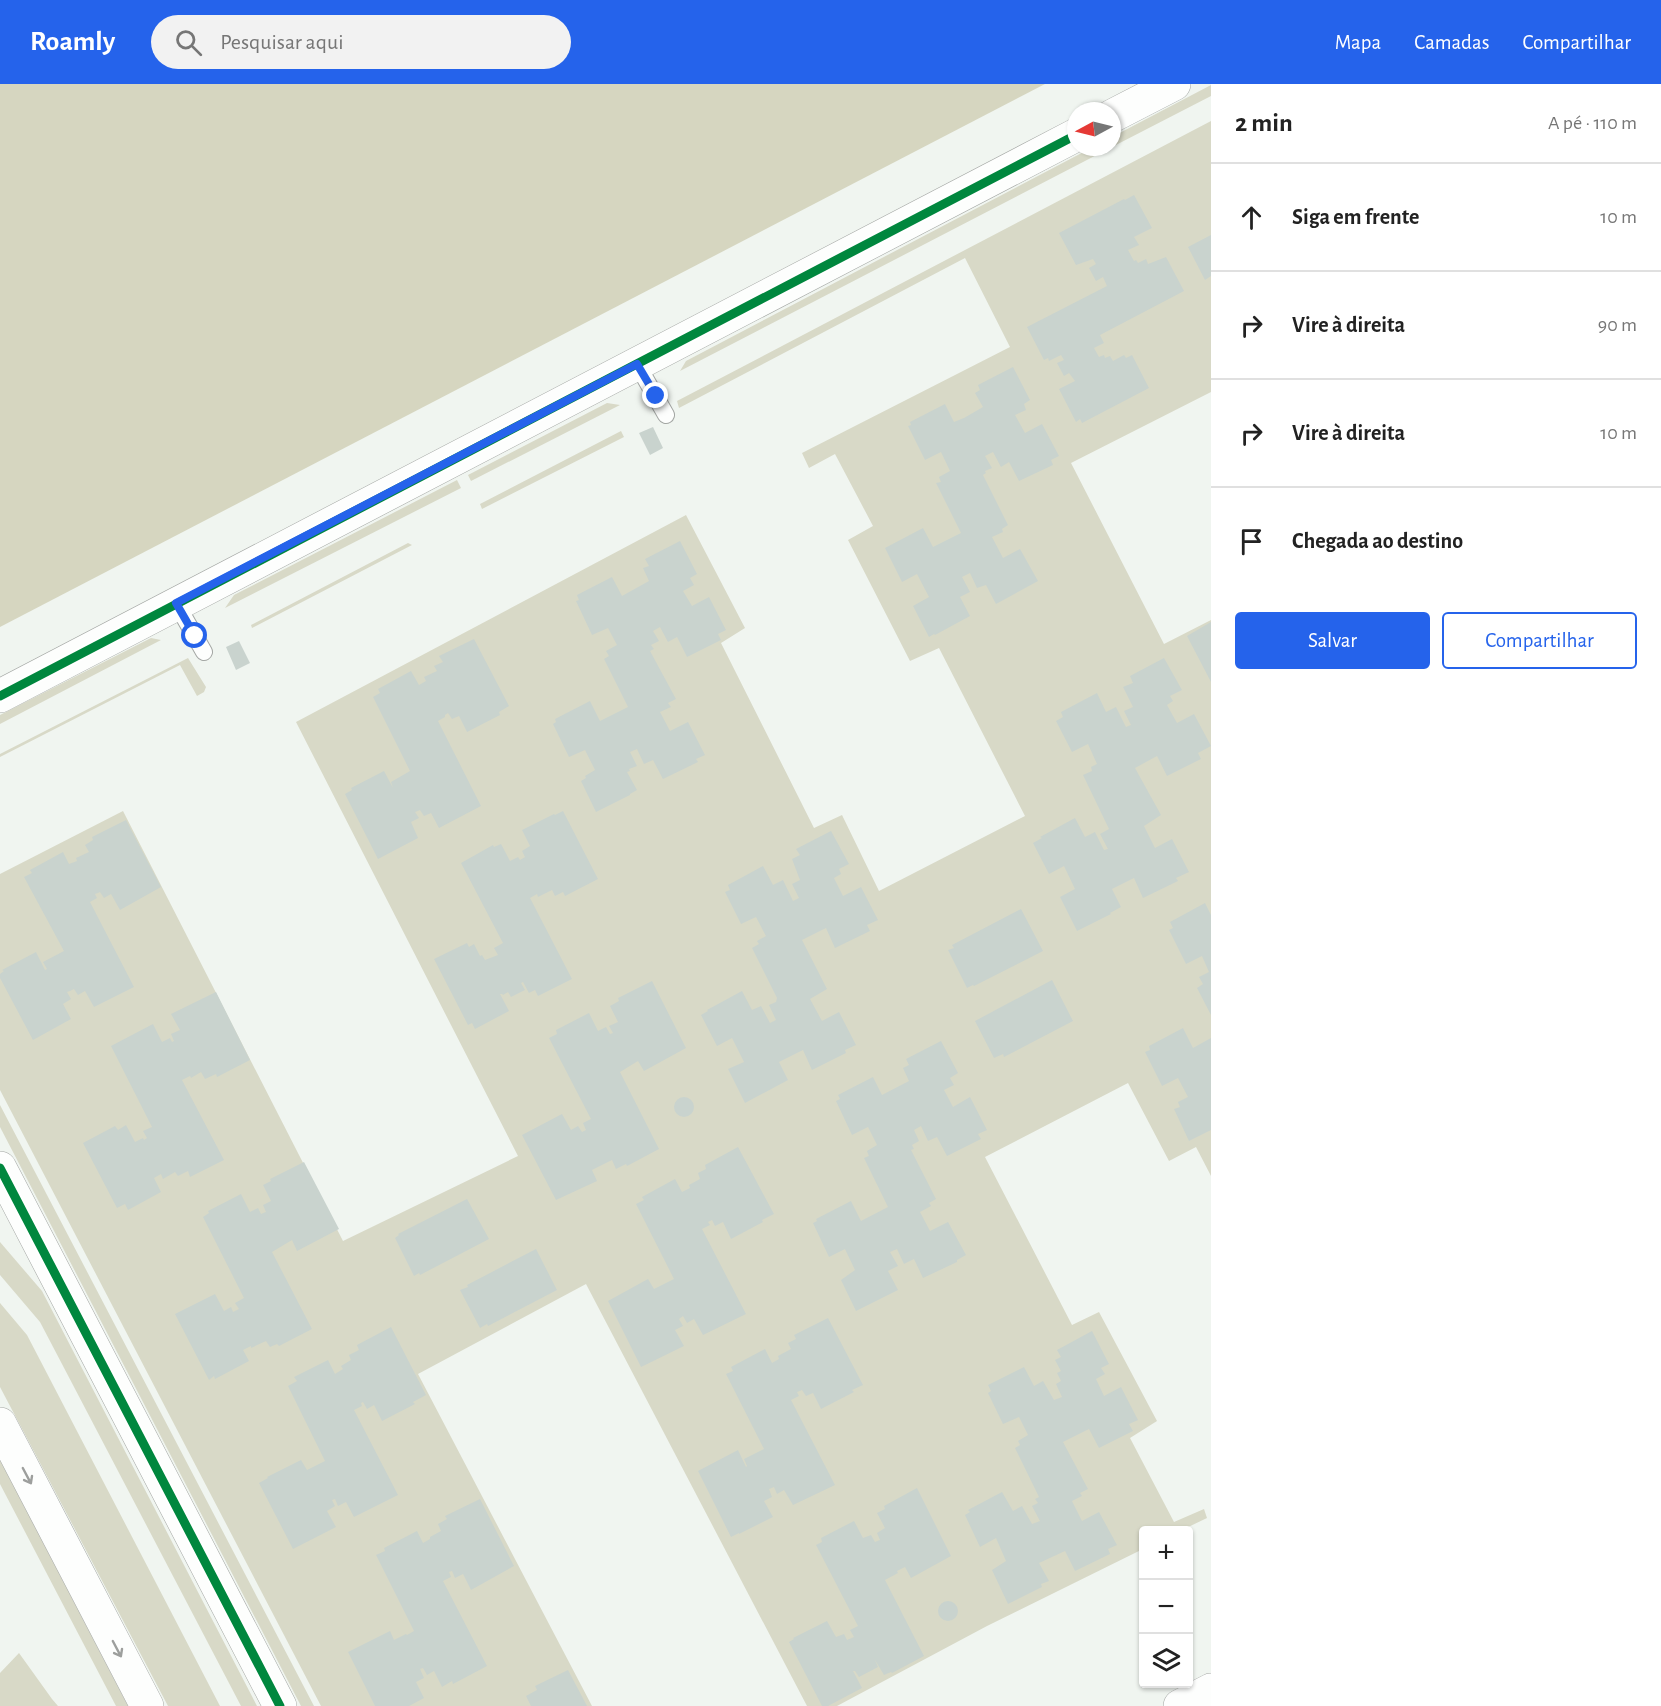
<!DOCTYPE html>
<html lang="pt">
<head>
<meta charset="utf-8">
<style>
  :root { --surface:#fff; --page:#f2f2f2; --text:#222; --muted:#767676; --line:#e0e0e0; --accent:#2563eb }
  body { margin:0; font-family:"Alegreya Sans",sans-serif; background:var(--page); color:var(--text) }
  .controls { position:absolute; right:18px; bottom:18px; display:grid; overflow:hidden; border-radius:6px; box-shadow:0 2px 4px #0004 }
  .controls button { width:54px; height:54px; display:grid; place-items:center; padding:0; border:0; border-bottom:2px solid var(--line); background:var(--surface); color:var(--text); font:30px sans-serif }
  .compass { position:absolute; left:1067px; top:18px; width:54px; height:54px; border-radius:50%; background:var(--surface); box-shadow:0 2px 4px #0004; rotate:263deg }
  .stop { position:absolute; width:18px; height:18px; margin:-14px; border:4px solid #2563eb; border-radius:50%; background:#fff }
  .stop.end { background:#2563eb; border-color:#fff; box-shadow:0 2px 6px #0008 }
  .list { margin:0; padding:0; list-style:none }
  h2 { display:flex; justify-content:space-between; align-items:center; height:78px; margin:0; padding:0 24px; font-size:26px }
  h2 small { font-size:20px; font-weight:400; color:var(--muted) }
  .list li { display:grid; grid-template-columns:39px 1fr auto; gap:18px; align-items:center; box-sizing:border-box; height:108px; padding:0 24px; border-top:2px solid var(--line) }
  .list b { display:block; font-size:22px; white-space:nowrap }
  .list em { font-size:20px; font-style:normal; color:var(--muted) }
  .actions { display:flex; gap:12px; padding:18px 24px }
  .actions a { flex:1; padding:14px 0; border:2px solid var(--accent); border-radius:6px; text-align:center; font-size:21px; color:var(--accent) }
  .actions .main { background:var(--accent); color:#fff }
  .icon { flex:none; width:33px; height:33px; fill:none; stroke:currentColor; stroke-width:2; stroke-linecap:round; stroke-linejoin:round }
  .map { position:relative; flex:none; width:1211px; height:1622px; overflow:hidden }
  header { display:flex; align-items:center; gap:36px; box-sizing:border-box; height:84px; padding:0 30px; background:var(--accent); color:#fff }
  header strong { font-size:28px }
  nav { display:flex; gap:33px; margin-inline-start:auto; font-size:21px }
  .search { width:420px; height:54px; background:var(--page); display:flex; align-items:center; gap:15px; box-sizing:border-box; padding:0 21px; border-radius:33px; color:var(--muted); font-size:22px }
  main { display:flex }
  aside { flex:1; background:var(--surface) }
  .map>svg:first-child { display:block }
</style>
</head>
<body>
<header>
<strong>Roamly</strong>
<div class="search"><svg class="icon" aria-label="search" viewBox="0 0 24 24"><circle cx="10" cy="10" r="6"/><path d="M15 15l6 6"/></svg>Pesquisar aqui</div>
<nav><a>Mapa</a><a>Camadas</a><a>Compartilhar</a></nav>
</header>
<main>
<div class="map">
<svg width="1211" height="1622" viewBox="0 0 1211 1622">
  <rect width="100%" height="100%" fill="#f0f5f0"/>
  <path fill="#d8d9c7" d="M1211,1V12L1112,63V53Z
    M1211,37V308L1071,379L1164,560L1211,536V1092L1196,1063L1169,1077L1128,999L985,1073L1072,1241L1099,1228L1157,1337L1130,1354L1174,1438L1204,1425L1207,1434L1182,1446H1144L1143,1465L987,1542L837,1622H807L586,1200L418,1290L592,1622H321L0,1006V790L123,727L343,1157L518,1072L296,638L686,431L745,544L721,559L814,744L842,731L879,807L1025,732L939,564L910,577L848,456L873,442L835,370L809,384L802,369L1010,263L965,174L679,324L677,317Z
    M1093,63H1112L680,287L686,277Z
    M607,319L620,321L471,397L468,391Z
    M621,347L624,353L482,425L480,420Z
    M457,396L461,404L225,524L234,511Z
    M408,459L412,461L252,544L251,541Z
    M151,554L161,556L0,640V631Z
    M188,574L206,603L204,608L197,612L180,581L0,673V670Z
    M0,1021L314,1622H301L0,1043Z
    M0,1158L42,1207L257,1622H241L40,1238L0,1191Z
    M0,1219L27,1251L220,1622H168L0,1303Z
    M0,1376L128,1622H116L0,1400Z
    M19,1569L52,1615L58,1622H0V1589Z"/>
  <path fill="#d6d6c0" d="M0,0H1045L0,543Z"/>
  <path fill="#c9d3ce" d="M1134,111L1152,144L1134,153L1139,161L1128,166L1134,177L1136,176L1138,179L1146,175L1148,180L1166,173L1184,207L1100,251L1104,259L1094,264L1099,273L1104,271L1105,274L1110,272L1113,277L1124,271L1126,274L1132,271L1149,304L1082,339L1080,335L1076,338L1059,305L1075,297L1069,289L1064,292L1057,279L1064,276L1061,271L1049,277L1048,274L1044,276L1027,243L1107,202L1103,193L1096,197L1089,184L1096,180L1093,175L1076,181L1059,149L1124,115L1125,116Z
    M1211,151V192L1205,196L1188,163Z
    M1013,283L1030,316L1024,320L1026,326L1015,331L1025,349L1042,340L1059,372L1051,376L1053,381L1019,397L1009,378L1001,383L993,368L985,372L992,384L985,387L986,389L983,391L1008,441L1002,445L1003,448L992,453L1003,474L1020,465L1038,497L996,520L986,501L977,504L970,489L962,493L970,508L960,513L970,532L935,551L934,550L929,553L913,522L929,513L917,490L902,498L885,464L923,444L933,463L961,449L936,399L941,398L939,393L950,387L941,368L925,376L908,342L911,341L910,338L945,320L954,338L964,334L983,323L975,309L980,306L978,301Z
    M653,343L663,364L650,371L639,349Z
    M680,457L697,490L690,494L694,501L683,507L692,522L709,513L726,546L718,550L721,556L687,573L677,553L668,558L660,543L653,547L659,557L651,561L654,565L650,567L676,615L668,619L671,623L660,628L670,647L688,638L705,671L696,675L698,678L663,695L653,676L644,680L637,665L630,668L637,682L629,685L630,687L627,688L637,706L630,710V711L596,728L581,697L586,694L585,692L595,686L585,666L569,673L553,640L556,638L555,635L590,617L600,637L628,623L604,575L609,572L606,567L617,561L608,544L592,551L576,517L579,516L577,511L612,493L622,512L649,497L643,484L649,482L645,475Z
    M1211,538V598L1187,552Z
    M474,555L509,622L499,628L500,631L467,648L459,632L452,635L448,629L445,631V633L438,637L481,722L439,744L431,729L424,732L420,726L415,728L419,734L411,738L418,754L378,775L345,710L352,706L351,704L384,687L393,704L391,698L410,687L373,613L380,609L378,605L411,587L419,601L426,597L424,593L437,587L434,582L443,578L439,572Z
    M239,557L250,579L236,586L226,563Z
    M1164,574L1182,606L1170,612L1173,617L1167,621L1177,639L1194,630L1211,662L1198,669L1201,675L1167,692L1157,672L1135,684L1161,731L1144,742L1155,764L1172,755L1189,788L1176,794L1178,797L1143,814L1134,794L1112,805L1121,823L1110,829L1111,830L1077,847L1060,813L1075,805L1064,782L1049,790L1033,759L1042,754L1040,753L1075,734L1085,753L1095,748L1104,766L1108,765L1100,750L1109,745L1083,691L1092,687L1091,683L1097,680L1088,660L1072,668L1056,637L1063,633L1061,628L1097,609L1106,628L1116,623L1126,643L1131,641L1124,627L1133,623L1123,603L1133,599L1130,592Z
    M563,727L598,795L565,812L563,808L555,812L552,806L538,813L537,810L530,814L572,895L538,912L535,906L529,909L523,898L521,899L525,906L511,913L508,908L503,911L502,910H500L509,927L475,945L472,939L468,941L434,875L467,859L469,863L474,860L480,872L482,871L485,876L498,871L494,864L503,859L461,779L493,761L494,763L501,760L510,777L518,773L520,776L525,773L522,767L530,762L522,746L554,730L555,731Z
    M126,736L161,803L120,826L111,810L104,814L100,808L98,809L95,810L97,814L90,818L134,903L94,923L85,907L78,911L74,905L70,907L67,908L71,915L63,920L71,935L33,956L0,894V890L4,887L2,886L36,868L45,886L47,885L43,878L64,867L24,793L32,789L30,786L63,768L69,780L77,777L76,774L89,768L85,761L93,756L92,753Z
    M831,747L849,780L839,785L841,790L834,794L843,812L861,803L878,836L867,841L870,847L835,864L826,844L802,856L827,905L810,915L822,937L839,928L856,961L845,966L846,969L812,986L803,966L779,978L788,996L745,1019L728,985L744,978L732,954L717,962L701,931L708,927L707,926L742,907L752,926L761,922L770,939L776,936L769,921L776,918L777,914L752,864L759,860L757,857L766,852L756,833L741,840L725,808L730,806L728,801L763,782L773,801L783,796L793,817L799,814L792,800L800,796L792,775L800,771L796,765Z
    M1205,819L1211,831V931L1197,904L1203,900L1199,893L1209,888L1202,872L1186,880L1169,846L1173,844L1170,838Z
    M1021,825L1043,867L974,902L973,901L967,904L948,866L954,864L952,861Z
    M1052,896L1073,937L1004,973L1003,970L994,974L975,937Z
    M652,897L686,964L644,987L638,977L620,988L659,1065L627,1082L626,1080L616,1085L612,1076L592,1086L597,1097L556,1116L522,1051L562,1030L571,1046L578,1042L582,1048L586,1046L583,1039L591,1035L549,954L557,950L556,946L589,929L598,947L606,943L610,950L613,949L609,942L618,938L610,922L619,917L618,914Z
    M216,908L250,976L217,993L216,990L205,995L201,988L191,994L190,992L182,996L224,1076L190,1093L188,1087L178,1092L175,1088L163,1095L161,1090L154,1094L161,1108L128,1126L125,1120L117,1124L83,1059L115,1042L118,1046L126,1041L135,1058L143,1054L144,1056L147,1054L143,1047L152,1043L111,962L153,940L162,958L170,954L172,958L174,957L171,950L180,946L171,930Z
    M1183,944L1193,964L1211,954V1046L1189,1057L1174,1025L1180,1023L1178,1018L1188,1013L1178,994L1162,1002L1145,968L1150,966L1149,962Z
    M941,957L958,989L950,994L954,1001L944,1006L953,1023L970,1013L987,1046L978,1050L981,1055L947,1072L937,1053L928,1057L921,1042L914,1046L919,1057L912,1061L914,1065L911,1066L936,1115L929,1119L931,1122L920,1128L930,1147L948,1138L966,1171L957,1176V1178L923,1194L914,1175L904,1180L897,1165L890,1168L898,1182L888,1187L898,1206L856,1227L841,1196L855,1186L845,1165L829,1173L813,1139L817,1137L816,1135L851,1117L861,1137L888,1123L864,1074L869,1072L867,1067L877,1061L868,1043L852,1051L836,1017L840,1015L838,1011L873,993L882,1011L909,997L903,984L909,981L906,975Z
    M674 1023a10 10 0 1 1 20 0a10 10 0 1 1-20 0Z
    M738,1063L774,1130L762,1136L763,1138L731,1155L723,1138L715,1142L712,1136L708,1138L710,1141L702,1145L746,1230L703,1251L694,1235L687,1239L683,1232L679,1235L683,1242L675,1246L684,1262L641,1283L608,1217L648,1195L654,1205L674,1195L636,1120L644,1116L642,1113L675,1095L682,1108L690,1104L689,1101L700,1095L698,1089L706,1085L705,1081Z
    M304,1078L339,1145L297,1167L292,1156L272,1168L312,1245L279,1262L277,1260L270,1263L266,1257L251,1264V1262L243,1266L249,1277L215,1295L214,1292L209,1296L175,1230L215,1210L224,1227L231,1223L233,1228L239,1225L235,1219L244,1214L203,1133L209,1129L208,1127L241,1110L250,1128L258,1124L261,1130L266,1128L263,1121L271,1117L263,1101L271,1097L270,1095Z
    M467,1115L489,1155L420,1191L419,1189L414,1192L395,1154L399,1151L398,1150Z
    M536,1165L557,1206L488,1242L487,1240L480,1244L460,1206L468,1203L467,1201Z
    M828,1234L863,1301L852,1306L854,1308L821,1325L813,1309L806,1312L802,1306L797,1308L799,1312L791,1316L835,1401L793,1421L784,1406L777,1410L774,1403L769,1405L772,1413L764,1417L773,1433L739,1450V1449L731,1453L698,1387L738,1366L746,1383L747,1382L744,1375L764,1365L726,1290L733,1287L731,1283L765,1265L772,1279L779,1275L778,1272L791,1265L788,1259L796,1255L794,1251Z
    M391,1243L426,1311L413,1318L415,1320L382,1337L374,1321L367,1325L363,1318L361,1319L362,1322L354,1326L398,1411L354,1433L346,1418L338,1422L335,1415L332,1416L335,1422L327,1427L336,1443L293,1465L259,1399L268,1394L267,1393L301,1376L307,1386L325,1377L288,1302L297,1297L294,1293L328,1276L335,1290L343,1285L341,1282L351,1276L349,1271L359,1266L357,1261Z
    M1092,1247L1109,1280L1101,1284L1105,1290L1096,1295L1104,1312L1121,1303L1138,1336L1129,1340L1133,1347L1099,1364L1089,1345L1063,1358L1088,1405L1080,1409L1082,1412L1072,1417L1082,1437L1099,1428L1117,1461L1108,1465L1110,1470L1075,1487L1065,1467L1039,1479L1049,1497L1041,1500L1042,1503L1008,1520L992,1486L1006,1477L996,1454L980,1463L965,1431L970,1428L968,1426L1002,1408L1013,1427L1022,1422L1032,1440L1040,1437L1032,1422L1038,1419L1035,1415L1039,1413L1015,1364L1020,1361L1018,1357L1028,1351L1019,1333L1003,1340L988,1309L991,1307L988,1301L1024,1283L1034,1302L1043,1297L1054,1316L1062,1313L1056,1300L1061,1297L1057,1289L1061,1287L1055,1276L1061,1273L1057,1266Z
    M917,1404L951,1472L911,1494L905,1483L897,1487L898,1489L885,1496L924,1572L892,1589L891,1588L884,1591L875,1576L878,1583L859,1593L855,1587H853L862,1604L828,1622H822L789,1558L794,1555L793,1554L827,1537L836,1553L844,1550L847,1556L854,1553L850,1546L858,1542L816,1461L822,1458L821,1454L854,1437L863,1454L871,1451L875,1458L880,1456L877,1449L885,1444L877,1429L885,1425L884,1422Z
    M480,1415L514,1482L471,1506L463,1490L455,1494L452,1487L449,1488L451,1493L443,1497L487,1582L453,1600L452,1597L442,1603L434,1587L427,1591L423,1584L420,1585L424,1594L416,1598L424,1614L409,1622H375L348,1568L390,1547L394,1556L406,1550L407,1551L414,1547L376,1471L385,1467L384,1464L417,1447L423,1459L430,1455V1453L441,1447L438,1440L447,1435L445,1432Z
    M938 1527a10 10 0 1 1 20 0a10 10 0 1 1-20 0Z
    M568,1586L587,1622H531L526,1612L537,1606L535,1602Z"/>
  <g fill="none" stroke-linecap="round" stroke-linejoin="round">
    <g stroke="#a4a7a4" stroke-width="18">
      <path id="lane" d="M637,280L666,331
        M176,519L204,568"/>
    </g>
    <g stroke="#a4a7a4" stroke-width="34">
      <path id="street" d="M1112,32L1174,0
        M0,612L1076,51
        M0,1084L280,1622
        M0,1340L147,1622
        M1180,1622L1211,1606"/>
    </g>
    <use href="#lane" stroke="#fdfefd" stroke-width="16"/>
    <use href="#street" stroke="#fdfefd" stroke-width="33"/>
    <g stroke="#fff" stroke-width="13">
      <path id="cycleway" d="M0,612L1076,51
        M0,1084L280,1622"/>
    </g>
    <use href="#cycleway" stroke="#00873e" stroke-width="9"/>
  </g>
  <defs><path id="oneway-shaft" d="M-6 0H5M1.5-3L5.5 0L1.5 3" fill="none" stroke-width="1.6" stroke-linecap="round" stroke-linejoin="round" transform="scale(1.5)"/></defs>
  <g stroke="#9d9f9d">
    <use href="#oneway-shaft" transform="translate(27 1392) rotate(62)"/>
    <use href="#oneway-shaft" transform="translate(117 1565) rotate(62)"/>
  </g>
  <g fill="none" stroke-linecap="round" stroke-linejoin="round">
    <path stroke="#2563eb" stroke-width="8" d="M195,552L176,519L637,280L656,312"/>
  </g>
</svg>
<div class="controls">
<button>+</button>
<button>−</button>
<button><svg class="icon" aria-label="layers" viewBox="0 0 24 24"><path d="M12 4l9 5-9 5-9-5zM3 14l9 5 9-5"/></svg></button>
</div>
<svg class="compass" viewBox="-18 -18 36 36"><path d="M0-13l5 13h-10z" fill="#e53935"/><path d="M0 13l5-13h-10z" fill="#767676"/></svg>
<div class="stop" style="left:195px;top:552px"></div>
<div class="stop end" style="left:656px;top:312px"></div>
</div>
<aside>
<h2>2 min<small>A pé · 110 m</small></h2>
<ul class="list">
<li><svg class="icon" aria-label="ahead" viewBox="0 0 24 24"><path d="M12 20V5M6 11l6-6 6 6"/></svg><div><b>Siga em frente</b></div><em>10 m</em></li>
<li><svg class="icon" aria-label="right" viewBox="0 0 24 24"><path d="M7 20v-9h11M14 6l5 5-5 5"/></svg><div><b>Vire à direita</b></div><em>90 m</em></li>
<li><svg class="icon" aria-label="right" viewBox="0 0 24 24"><path d="M7 20v-9h11M14 6l5 5-5 5"/></svg><div><b>Vire à direita</b></div><em>10 m</em></li>
<li><svg class="icon" aria-label="arrive" viewBox="0 0 24 24"><path d="M6 21V4h12l-3 4 3 4H6"/></svg><div><b>Chegada ao destino</b></div></li>
</ul>
<div class="actions"><a class="main">Salvar</a><a>Compartilhar</a></div>
</aside>
</main>
</body>
</html>
